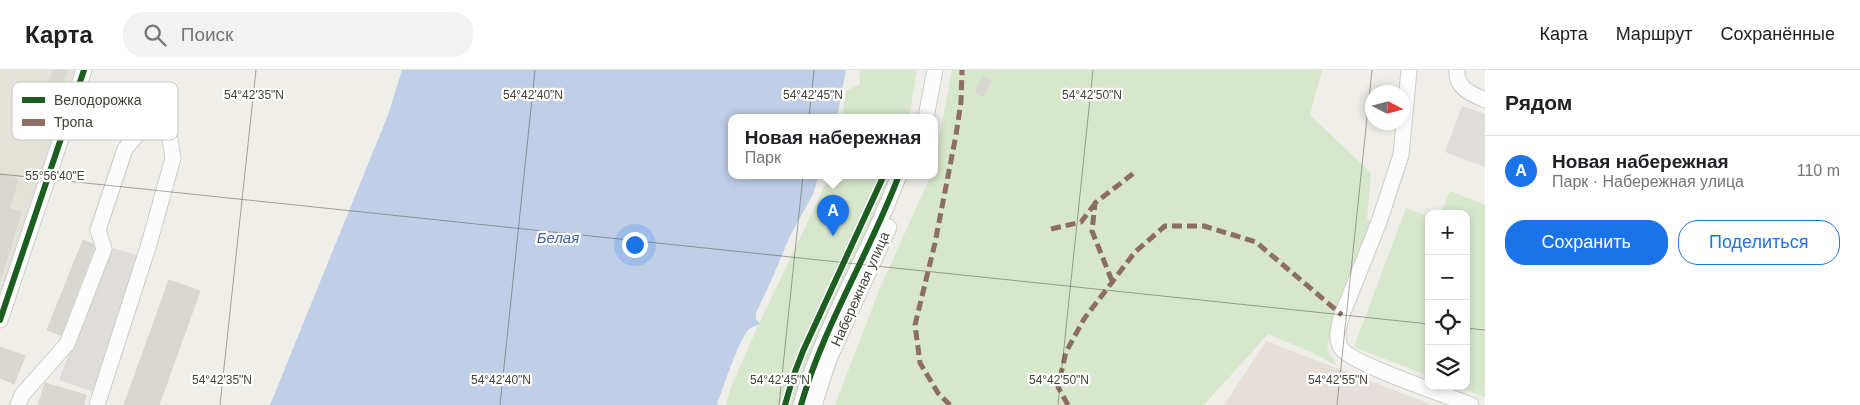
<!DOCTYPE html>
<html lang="ru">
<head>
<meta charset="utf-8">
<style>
  :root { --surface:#fff; --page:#f2f2f2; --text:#202124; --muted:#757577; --line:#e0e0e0; --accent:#1a73e8 }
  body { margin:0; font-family:Helvetica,sans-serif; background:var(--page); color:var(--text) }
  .controls { position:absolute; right:15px; bottom:15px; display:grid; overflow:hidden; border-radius:10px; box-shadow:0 2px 8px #0003 }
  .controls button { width:45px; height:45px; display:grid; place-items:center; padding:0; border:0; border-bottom:1px solid var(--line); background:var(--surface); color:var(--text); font:25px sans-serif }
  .compass { position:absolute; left:1365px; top:15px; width:45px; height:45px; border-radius:50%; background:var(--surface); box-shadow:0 2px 8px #0003; rotate:96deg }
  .you { position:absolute; left:634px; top:174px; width:18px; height:18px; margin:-12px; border:4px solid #fff; border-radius:50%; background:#1a73e8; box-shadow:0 0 0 8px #1a73e833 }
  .badge { display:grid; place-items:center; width:32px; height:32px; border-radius:50%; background:var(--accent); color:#fff; font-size:16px; font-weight:700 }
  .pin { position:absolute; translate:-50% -41px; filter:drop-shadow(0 1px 2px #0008) }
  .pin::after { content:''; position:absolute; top:26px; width:18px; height:15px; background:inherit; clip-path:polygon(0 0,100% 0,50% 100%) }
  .popup { position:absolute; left:728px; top:44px; width:210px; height:65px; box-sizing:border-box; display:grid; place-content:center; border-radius:10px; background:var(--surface); filter:drop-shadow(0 1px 4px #0005); font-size:16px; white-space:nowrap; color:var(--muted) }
  .popup b { font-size:19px; color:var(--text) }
  .popup::after { content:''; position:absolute; left:50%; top:100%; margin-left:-10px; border:10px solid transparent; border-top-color:var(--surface) }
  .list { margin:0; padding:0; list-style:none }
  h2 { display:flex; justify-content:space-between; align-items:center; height:65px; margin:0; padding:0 20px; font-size:21px }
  h2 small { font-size:16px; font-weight:400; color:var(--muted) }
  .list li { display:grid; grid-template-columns:32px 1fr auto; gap:15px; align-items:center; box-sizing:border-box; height:70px; padding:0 20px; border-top:1px solid var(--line) }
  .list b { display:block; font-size:19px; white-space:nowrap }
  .list p { margin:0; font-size:16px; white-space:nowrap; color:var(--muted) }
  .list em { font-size:16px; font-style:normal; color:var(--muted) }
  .actions { display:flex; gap:10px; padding:15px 20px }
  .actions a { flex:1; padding:11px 0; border:1px solid var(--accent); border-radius:20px; text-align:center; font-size:18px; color:var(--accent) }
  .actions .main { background:var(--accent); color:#fff }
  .icon { flex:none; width:28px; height:28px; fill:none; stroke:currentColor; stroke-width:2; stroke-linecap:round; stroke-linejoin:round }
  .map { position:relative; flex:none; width:1485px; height:335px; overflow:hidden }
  header { display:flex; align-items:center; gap:30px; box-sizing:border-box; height:70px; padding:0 25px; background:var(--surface); border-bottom:1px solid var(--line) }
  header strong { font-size:24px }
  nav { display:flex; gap:28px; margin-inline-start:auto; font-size:18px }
  .search { width:350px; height:45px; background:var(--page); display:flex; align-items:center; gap:12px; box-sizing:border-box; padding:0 18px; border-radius:20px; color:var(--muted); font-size:19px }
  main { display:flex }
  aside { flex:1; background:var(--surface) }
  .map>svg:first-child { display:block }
</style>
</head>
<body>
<header>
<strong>Карта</strong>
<div class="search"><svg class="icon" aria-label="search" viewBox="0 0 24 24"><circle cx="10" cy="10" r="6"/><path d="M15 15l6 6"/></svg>Поиск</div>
<nav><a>Карта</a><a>Маршрут</a><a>Сохранённые</a></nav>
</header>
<main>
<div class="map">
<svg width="1485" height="335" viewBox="0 0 1485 335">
  <rect width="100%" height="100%" fill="#efeee9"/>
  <path fill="#e3e1d8" d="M0,0H78L0,235Z"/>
  <path fill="#e6ded8" d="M1266,271L1425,332L1429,335H1224Z"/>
  <path fill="#d7e7cc" d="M859,0H917L909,47H842L846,21L860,14Z
    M952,0H1322L1310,45L1371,103L1367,149L1375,154L1335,253L1327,278L1337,296L1313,283L1268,264L1204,335H835L880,218L931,105H934V96Z
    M830,105H892L795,335H726L731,317L757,258Z
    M1450,121L1485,135V327L1456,316H1466V144H1440Z
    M1406,138L1429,147V306L1354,277Z"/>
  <path fill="#deddd9" d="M1462,36L1485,44V97L1445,82Z
    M109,177L141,186L97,323L59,310Z"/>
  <path fill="#bfcfe8" d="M402,0H846L837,47H732V105H819L813,124L790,166L771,211L756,243V249L760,254C756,256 752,257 749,259C739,269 722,320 717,335H270L388,45Z"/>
  <path fill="#d9d7d2" stroke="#d7d6cf" d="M53,0H67L63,14L69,16L60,41L42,34Z
    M983,7L991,11L983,27L975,22Z
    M0,104L18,109L9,139L21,142L2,205H0Z
    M83,170L93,174L94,179L61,265L47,260Z
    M169,210L200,221L159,335H124Z
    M0,277L25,286L14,314L0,308Z
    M45,313L86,325L84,335H38Z"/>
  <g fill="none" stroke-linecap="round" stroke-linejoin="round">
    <g stroke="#cdccc7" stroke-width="17">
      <path id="minor" d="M1409,0L1401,85L1379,152L1342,245C1339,256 1335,268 1341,278C1351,294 1449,326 1471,335
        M1457,0C1455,17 1471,24 1485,30
        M926,47L935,0
        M0,250L84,0
        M18,335L22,325L67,274L104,179L98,160L125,79L158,40L166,44L173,88L149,174L97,335
        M801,335C824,254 870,183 899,105
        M814,335L829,289L889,157"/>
    </g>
    <use href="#minor" stroke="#fdfcfc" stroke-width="15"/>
    <path stroke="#8d6e63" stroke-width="5" stroke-dasharray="10 5" stroke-linecap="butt" d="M1051,159L1081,152L1094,135
      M1112,211L1092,161L1095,133L1134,103
      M950,335L938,323L920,293L915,255L935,173L956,65L961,32L962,0
      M1068,335L1058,317L1066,282L1084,249L1135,182L1165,156H1204L1256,172L1342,245"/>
    <g stroke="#fff" stroke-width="9">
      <path id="cycleway" d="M0,250L84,0
        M785,335L793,307L803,281L884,105
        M801,335C824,254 870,183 899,105"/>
    </g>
    <use href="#cycleway" stroke="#1b5e20" stroke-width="6"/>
  </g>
  <path fill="none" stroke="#444137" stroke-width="1" stroke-opacity="0.45" d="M0,104L1429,254M1466,258L1485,260M220,335L256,0M500,335L535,0M779,335L814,0M1058,335L1093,0M1337,335L1372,0"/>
  <g text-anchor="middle" stroke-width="4.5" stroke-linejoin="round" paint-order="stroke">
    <g font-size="14" fill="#444137" stroke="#fff">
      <text transform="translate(860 219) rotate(-66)" y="5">Набережная улица</text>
    </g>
    <g font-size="15" font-style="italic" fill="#3c63a3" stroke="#fff">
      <text x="558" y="173">Белая</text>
    </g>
  </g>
  <rect x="12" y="12" width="166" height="58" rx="8" fill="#fff" stroke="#c7c6c3" stroke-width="1"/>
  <rect x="22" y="27" width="23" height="6" fill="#1b5e20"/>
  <rect x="22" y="49" width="23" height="7" fill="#8d6e63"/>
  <g font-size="14" fill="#444137">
    <text x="54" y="35">Велодорожка</text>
    <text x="54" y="57">Тропа</text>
  </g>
  <g font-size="12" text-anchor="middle" fill="#444137" stroke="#fff" stroke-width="4.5" stroke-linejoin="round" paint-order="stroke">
    <text x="254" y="29">54°42'35"N</text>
    <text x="533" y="29">54°42'40"N</text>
    <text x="813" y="29">54°42'45"N</text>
    <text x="1092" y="29">54°42'50"N</text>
    <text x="55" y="110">55°56'40"E</text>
    <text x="222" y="314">54°42'35"N</text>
    <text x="501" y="314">54°42'40"N</text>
    <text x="780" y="314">54°42'45"N</text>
    <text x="1059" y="314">54°42'50"N</text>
    <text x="1338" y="314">54°42'55"N</text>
  </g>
</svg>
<div class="controls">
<button>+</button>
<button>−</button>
<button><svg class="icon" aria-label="locate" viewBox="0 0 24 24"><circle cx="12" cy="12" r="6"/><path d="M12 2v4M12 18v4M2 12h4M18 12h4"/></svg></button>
<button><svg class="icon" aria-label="layers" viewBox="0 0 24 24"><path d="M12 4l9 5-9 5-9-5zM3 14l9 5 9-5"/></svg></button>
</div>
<svg class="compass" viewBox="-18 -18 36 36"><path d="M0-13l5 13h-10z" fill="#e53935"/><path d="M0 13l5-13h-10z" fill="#757577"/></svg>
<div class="you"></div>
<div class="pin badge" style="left:833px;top:166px">A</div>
<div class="popup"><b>Новая набережная</b>Парк</div>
</div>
<aside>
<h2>Рядом<small></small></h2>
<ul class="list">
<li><span class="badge">A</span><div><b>Новая набережная</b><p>Парк · Набережная улица</p></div><em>110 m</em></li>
</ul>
<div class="actions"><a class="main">Сохранить</a><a>Поделиться</a></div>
</aside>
</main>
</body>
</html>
